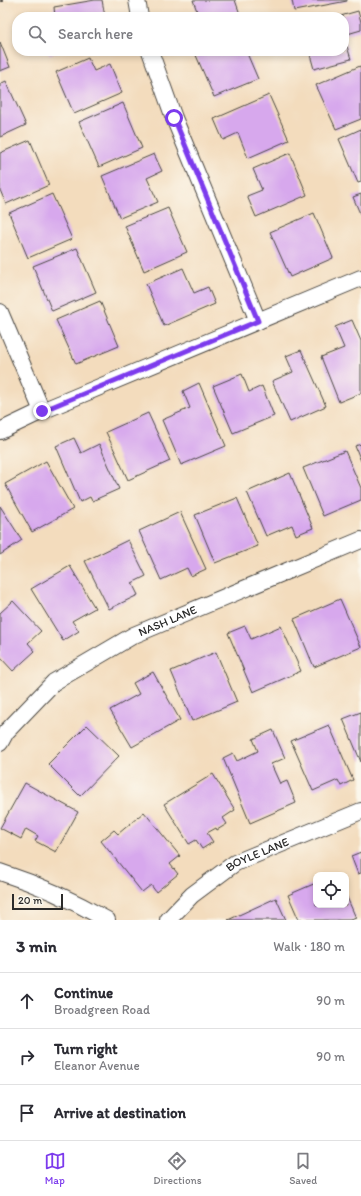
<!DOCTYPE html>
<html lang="en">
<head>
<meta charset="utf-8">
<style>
  :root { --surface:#fff; --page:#f2f2f3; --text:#2b2b33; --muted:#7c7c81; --line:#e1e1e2; --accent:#7c3aed }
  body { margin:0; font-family:Itim,sans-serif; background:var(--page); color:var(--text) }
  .controls { position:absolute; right:12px; bottom:12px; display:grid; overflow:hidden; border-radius:8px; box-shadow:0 2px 6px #0003 }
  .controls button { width:36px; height:36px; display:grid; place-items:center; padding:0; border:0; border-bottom:1px solid var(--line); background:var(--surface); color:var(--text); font:20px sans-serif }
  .scale { position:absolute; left:12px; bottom:10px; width:51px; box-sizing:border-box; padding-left:4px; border:2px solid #2b2b2b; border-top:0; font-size:11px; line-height:14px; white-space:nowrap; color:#2b2b2b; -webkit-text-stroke:3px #fbf7ec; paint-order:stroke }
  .stop { position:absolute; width:12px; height:12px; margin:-9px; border:3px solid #7c3aed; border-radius:50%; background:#fff }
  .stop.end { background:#7c3aed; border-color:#fff; box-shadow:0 1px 4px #0008 }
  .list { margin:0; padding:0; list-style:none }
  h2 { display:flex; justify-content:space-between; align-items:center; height:52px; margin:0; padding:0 16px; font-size:17px }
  h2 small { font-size:13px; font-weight:400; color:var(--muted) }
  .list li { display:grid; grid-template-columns:26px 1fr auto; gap:12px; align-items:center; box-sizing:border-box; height:56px; padding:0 16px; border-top:1px solid var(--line) }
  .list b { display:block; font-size:15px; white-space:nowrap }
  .list p { margin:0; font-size:13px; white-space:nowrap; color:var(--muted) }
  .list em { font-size:13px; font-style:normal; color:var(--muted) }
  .icon { flex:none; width:22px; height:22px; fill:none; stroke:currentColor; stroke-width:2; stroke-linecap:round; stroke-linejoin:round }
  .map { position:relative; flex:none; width:361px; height:920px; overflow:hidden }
  .search { position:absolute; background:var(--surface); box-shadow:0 2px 6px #0003; left:12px; right:12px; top:12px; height:44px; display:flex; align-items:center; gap:10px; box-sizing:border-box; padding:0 14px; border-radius:16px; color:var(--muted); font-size:15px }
  .sheet { height:220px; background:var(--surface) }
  nav { display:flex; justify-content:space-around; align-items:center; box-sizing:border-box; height:56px; border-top:1px solid var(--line); background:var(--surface); font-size:11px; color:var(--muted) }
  nav a { display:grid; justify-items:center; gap:2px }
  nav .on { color:var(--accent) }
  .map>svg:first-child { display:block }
</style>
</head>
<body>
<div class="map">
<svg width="361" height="920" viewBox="0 0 361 920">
  <rect width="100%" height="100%" fill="#fbf7ec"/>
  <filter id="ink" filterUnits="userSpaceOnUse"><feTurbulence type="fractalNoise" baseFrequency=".025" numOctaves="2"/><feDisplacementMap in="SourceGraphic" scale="8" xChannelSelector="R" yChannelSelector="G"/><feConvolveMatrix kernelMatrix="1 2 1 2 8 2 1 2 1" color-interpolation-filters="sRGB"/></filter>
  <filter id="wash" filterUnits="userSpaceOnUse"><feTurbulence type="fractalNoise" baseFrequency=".012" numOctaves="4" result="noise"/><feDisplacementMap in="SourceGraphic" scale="16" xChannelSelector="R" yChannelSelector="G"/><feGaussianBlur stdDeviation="0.9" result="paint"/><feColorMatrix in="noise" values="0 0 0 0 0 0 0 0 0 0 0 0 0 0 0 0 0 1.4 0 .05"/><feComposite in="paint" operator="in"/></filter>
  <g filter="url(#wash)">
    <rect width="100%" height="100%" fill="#f3dcbd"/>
    <g id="blocks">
      <path fill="#d7a8ed" d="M95,0H102L105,17H55L54,7Z
        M193,0H235L241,17H191L198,14Z
        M292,0H347V1L294,11Z
        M358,11L361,22V30L344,35V17H337Z
        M344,37L351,59L314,69L309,51H344Z
        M0,42L10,67L0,71Z
        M48,51H60V52L49,54Z
        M199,51H246L258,79L214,97L195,53Z
        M88,58L94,71L110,64L122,93L74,114L56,72Z
        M360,66L361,69V119L336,129L316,85Z
        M6,81L26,125L0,137V84Z
        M269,95L289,140L248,158L238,133L223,140L214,119Z
        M123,103L142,148L99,167L79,122Z
        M361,129V182L358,183L339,139Z
        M30,140L49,185L6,204L0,190V153Z
        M290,153L307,195L256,217L247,196L262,190L253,169Z
        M154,154L162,171L147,178L158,202L120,218L102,176Z
        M52,194L72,239L28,258L9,213Z
        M361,194V216L353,197Z
        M168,208L187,252L144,271L125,226Z
        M314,213L333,258L290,277L270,232Z
        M77,248L96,292L52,311L33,266Z
        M183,268L194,293L208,287L215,304L164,326L146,284Z
        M100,301L119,346L76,364L56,320Z
        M352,320L361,341V393L339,402L321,357L344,348L335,327Z
        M301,350L326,406L290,422L272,381L293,372L286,356Z
        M242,374L249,392L262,386L274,416L233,433L213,386Z
        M199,383L226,446L181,465L162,420L190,408L183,391Z
        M148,413L170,461L128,480L106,432Z
        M74,438L81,453L99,444L119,489L92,501L90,497L80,502L56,446Z
        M361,444V461L355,446Z
        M345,451L361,488V500L323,516L303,468Z
        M46,461L73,509L32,532L5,484Z
        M290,473L313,528L296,535L292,525L266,536L247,492Z
        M237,498L258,546L215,563L195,515Z
        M0,506L22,540L0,555Z
        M180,512L206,569L191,576L187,568L161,580L139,531Z
        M128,540L146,576L132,583L138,595L109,609L85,561Z
        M70,566L95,608L72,621L79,631L63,641L31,589Z
        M340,599L361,647L314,667L294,619Z
        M13,601L41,631L28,643L35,651L13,671L0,657V613Z
        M245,626L251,639L281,626L301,671L253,692L228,633Z
        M216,652L237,702L192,721L171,671Z
        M153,672L180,720L132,747L110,710L139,694L133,683Z
        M361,712V762L343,719Z
        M87,725L119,756L80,796L48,764Z
        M329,725L353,780L341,786L338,780L313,791L291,741Z
        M273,730L285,758L271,764L280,784L287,781L296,803L250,823L223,758L233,753L237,761L258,751L253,739Z
        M213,774L235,810L223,818L227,824L217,830L216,828L207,833L213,842L202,849L196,840L189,844L164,804Z
        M25,783L78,812L56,852L35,841L38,836L26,829L21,839L0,828Z
        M144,812L180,856L170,864L178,874L156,892L151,885L142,892L101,841L114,830L118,834Z
        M361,852V873L358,874L351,856Z
        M316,883V905H346V895L356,918L351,920H299L288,895Z
        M276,898L286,920H228Z"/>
    </g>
  </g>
  <g filter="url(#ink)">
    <use href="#blocks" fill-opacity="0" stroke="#494641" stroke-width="1"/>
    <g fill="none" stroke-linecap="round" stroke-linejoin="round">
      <g stroke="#494641" stroke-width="18">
        <g id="minor">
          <path d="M137,0L140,17"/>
          <path d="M150,51L174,118L258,321"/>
          <path d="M0,312L42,411"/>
          <path d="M0,431L42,411L361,278"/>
          <path id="s1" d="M0,743L6,732L54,682L134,635L361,540"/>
          <path d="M0,872C37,884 73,900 107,920"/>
          <path id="s2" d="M168,920L192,895L235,863L361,811"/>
        </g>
      </g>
      <path stroke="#494641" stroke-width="2.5" stroke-dasharray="3 3" stroke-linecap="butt" d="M0,1L5,0"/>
      <use href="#minor" stroke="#fff" stroke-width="16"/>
    </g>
  </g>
  <g fill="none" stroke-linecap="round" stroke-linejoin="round" filter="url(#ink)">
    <path stroke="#7c3aed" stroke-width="5" d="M42,411L258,321L174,118"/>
  </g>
  <g text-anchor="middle" stroke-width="3" stroke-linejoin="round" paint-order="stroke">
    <g font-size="12" fill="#2b2b2b" stroke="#fbf7ec">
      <text dy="4" stroke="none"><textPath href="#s1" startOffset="211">NASH LANE</textPath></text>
      <text dy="4" stroke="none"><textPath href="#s2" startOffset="112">BOYLE LANE</textPath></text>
    </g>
  </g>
</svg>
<div class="controls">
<button><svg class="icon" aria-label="locate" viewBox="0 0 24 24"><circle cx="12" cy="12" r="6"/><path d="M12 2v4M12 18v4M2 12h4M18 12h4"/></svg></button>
</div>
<div class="scale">20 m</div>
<div class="stop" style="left:174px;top:118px"></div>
<div class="stop end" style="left:42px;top:411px"></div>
<div class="search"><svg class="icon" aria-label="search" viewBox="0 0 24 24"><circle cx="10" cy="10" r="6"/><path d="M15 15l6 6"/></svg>Search here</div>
</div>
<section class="sheet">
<h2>3 min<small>Walk · 180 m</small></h2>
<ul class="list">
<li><svg class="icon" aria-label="ahead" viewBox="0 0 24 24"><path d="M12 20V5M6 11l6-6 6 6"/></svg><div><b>Continue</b><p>Broadgreen Road</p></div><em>90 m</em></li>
<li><svg class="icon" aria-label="right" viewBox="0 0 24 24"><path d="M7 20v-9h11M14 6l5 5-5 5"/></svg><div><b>Turn right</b><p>Eleanor Avenue</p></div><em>90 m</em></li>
<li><svg class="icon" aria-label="arrive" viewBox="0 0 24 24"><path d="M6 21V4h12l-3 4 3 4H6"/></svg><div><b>Arrive at destination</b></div></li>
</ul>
</section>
<nav>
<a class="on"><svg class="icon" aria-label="map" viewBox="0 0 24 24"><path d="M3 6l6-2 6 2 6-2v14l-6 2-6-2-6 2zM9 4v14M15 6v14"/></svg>Map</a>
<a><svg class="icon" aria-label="directions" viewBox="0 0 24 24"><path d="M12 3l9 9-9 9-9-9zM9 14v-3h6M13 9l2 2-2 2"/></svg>Directions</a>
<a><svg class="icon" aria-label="saved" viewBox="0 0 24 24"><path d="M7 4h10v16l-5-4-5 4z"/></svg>Saved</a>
</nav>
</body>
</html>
